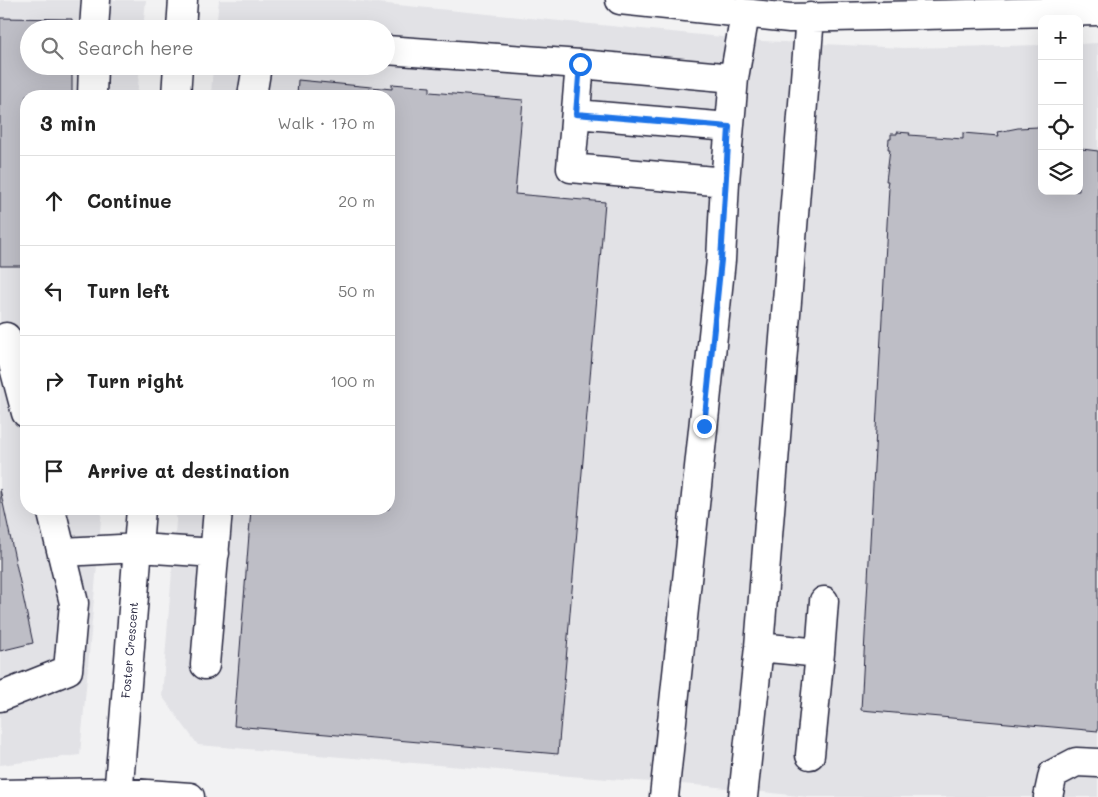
<!DOCTYPE html>
<html lang="en">
<head>
<meta charset="utf-8">
<style>
  :root { --surface:#fff; --page:#f2f2f2; --text:#222; --muted:#767676; --line:#e0e0e0 }
  body { margin:0; font-family:Mali,sans-serif; background:var(--page); color:var(--text) }
  .controls { position:absolute; right:15px; top:15px; display:grid; overflow:hidden; border-radius:10px; box-shadow:0 5px 20px #0002 }
  .controls button { width:45px; height:45px; display:grid; place-items:center; padding:0; border:0; border-bottom:1px solid var(--line); background:var(--surface); color:var(--text); font:25px sans-serif }
  .stop { position:absolute; width:15px; height:15px; margin:-11px; border:4px solid #1a73e8; border-radius:50%; background:#fff }
  .stop.end { background:#1a73e8; border-color:#fff; box-shadow:0 1px 5px #0008 }
  .list { margin:0; padding:0; list-style:none }
  h2 { display:flex; justify-content:space-between; align-items:center; height:65px; margin:0; padding:0 20px; font-size:21px }
  h2 small { font-size:16px; font-weight:400; color:var(--muted) }
  .list li { display:grid; grid-template-columns:32px 1fr auto; gap:15px; align-items:center; box-sizing:border-box; height:90px; padding:0 20px; border-top:1px solid var(--line) }
  .list b { display:block; font-size:19px; white-space:nowrap }
  .list em { font-size:16px; font-style:normal; color:var(--muted) }
  .icon { flex:none; width:28px; height:28px; fill:none; stroke:currentColor; stroke-width:2; stroke-linecap:round; stroke-linejoin:round }
  .map { position:relative; flex:none; width:1098px; height:797px; overflow:hidden }
  .search { position:absolute; background:var(--surface); box-shadow:0 5px 20px #0002; left:20px; top:20px; width:375px; height:55px; display:flex; align-items:center; gap:12px; box-sizing:border-box; padding:0 18px; border-radius:28px; color:var(--muted); font-size:19px }
  .panel { position:absolute; background:var(--surface); box-shadow:0 5px 20px #0002; left:20px; top:90px; width:375px; height:425px; border-radius:20px }
  .map>svg:first-child { display:block }
</style>
</head>
<body>
<div class="map">
<svg width="1098" height="797" viewBox="0 0 1098 797">
  <rect width="100%" height="100%" fill="#f2f2f3"/>
  <filter id="ink" filterUnits="userSpaceOnUse"><feTurbulence type="fractalNoise" baseFrequency=".02" numOctaves="2"/><feDisplacementMap in="SourceGraphic" scale="10" xChannelSelector="R" yChannelSelector="G"/><feConvolveMatrix kernelMatrix="1 2 1 2 8 2 1 2 1" color-interpolation-filters="sRGB"/></filter>
  <g filter="url(#ink)">
    <path fill="#e2e2e6" d="M0,0H146L143,29H29V66H140L137,96H26V509H102L80,755L0,765Z
      M219,0H347L762,41L904,48L1042,45V191H1079V44L1098,43V797H808L708,786L594,778L198,745L162,696L177,509H389V96H211L213,66H386V29H216Z"/>
    <path fill="#bebec6" stroke="#22223b" d="M0,18L72,19V29H29V66H72V96H26V266H0Z
      M298,80L392,89V84L430,87V92L523,100L515,194L605,202L558,754L234,726L251,509H389V96H297Z
      M1038,127L1042,128V191H1079V147L1083,148L1082,149L1098,151V731L861,710L889,187L887,186L888,181H886L890,149H888L889,139H891V134H897V132L910,133L909,135L963,139V133L999,136L998,132L1018,128Z
      M0,489L33,643L0,651Z"/>
    <g fill="none" stroke-linecap="round" stroke-linejoin="round">
      <g stroke="#22223b" stroke-width="31">
        <path id="minor" d="M620,0L790,18L1098,11
          M94,29L96,0
          M181,29L183,0
          M386,50L580,64L734,78L745,14
          M580,64L571,168L725,182
          M92,96L93,66
          M176,96L178,66
          M252,96L257,66
          M576,114L729,127
          M6,337L26,413
          M63,552L139,548L215,553
          M759,647L820,653L824,601
          M205,665L218,509
          M0,697L68,670L74,603L51,509
          M810,755L820,653
          M0,794L118,792L190,797
          M118,797L141,509
          M664,797L721,260L725,182L734,78
          M743,797L759,647L810,17
          M1048,797L1053,774L1076,762L1098,763"/>
      </g>
      <use href="#minor" stroke="#fff" stroke-width="28"/>
    </g>
  </g>
  <g fill="none" stroke-linecap="round" stroke-linejoin="round" filter="url(#ink)">
    <path stroke="#1a73e8" stroke-width="6" d="M580,64L576,114L729,127L721,260L704,426"/>
  </g>
  <g text-anchor="middle" stroke-width="4" stroke-linejoin="round" paint-order="stroke">
    <g font-size="12" fill="#22223b" stroke="#fff">
      <text transform="translate(130 650) rotate(-85)" y="4">Foster Crescent</text>
    </g>
  </g>
</svg>
<div class="controls">
<button>+</button>
<button>−</button>
<button><svg class="icon" aria-label="locate" viewBox="0 0 24 24"><circle cx="12" cy="12" r="6"/><path d="M12 2v4M12 18v4M2 12h4M18 12h4"/></svg></button>
<button><svg class="icon" aria-label="layers" viewBox="0 0 24 24"><path d="M12 4l9 5-9 5-9-5zM3 14l9 5 9-5"/></svg></button>
</div>
<div class="stop" style="left:580px;top:64px"></div>
<div class="stop end" style="left:704px;top:426px"></div>
<div class="search"><svg class="icon" aria-label="search" viewBox="0 0 24 24"><circle cx="10" cy="10" r="6"/><path d="M15 15l6 6"/></svg>Search here</div>
<section class="panel">
<h2>3 min<small>Walk · 170 m</small></h2>
<ul class="list">
<li><svg class="icon" aria-label="ahead" viewBox="0 0 24 24"><path d="M12 20V5M6 11l6-6 6 6"/></svg><div><b>Continue</b></div><em>20 m</em></li>
<li><svg class="icon" aria-label="left" viewBox="0 0 24 24"><path d="M17 20v-9H6M10 6l-5 5 5 5"/></svg><div><b>Turn left</b></div><em>50 m</em></li>
<li><svg class="icon" aria-label="right" viewBox="0 0 24 24"><path d="M7 20v-9h11M14 6l5 5-5 5"/></svg><div><b>Turn right</b></div><em>100 m</em></li>
<li><svg class="icon" aria-label="arrive" viewBox="0 0 24 24"><path d="M6 21V4h12l-3 4 3 4H6"/></svg><div><b>Arrive at destination</b></div></li>
</ul>
</section>
</div>
</body>
</html>
